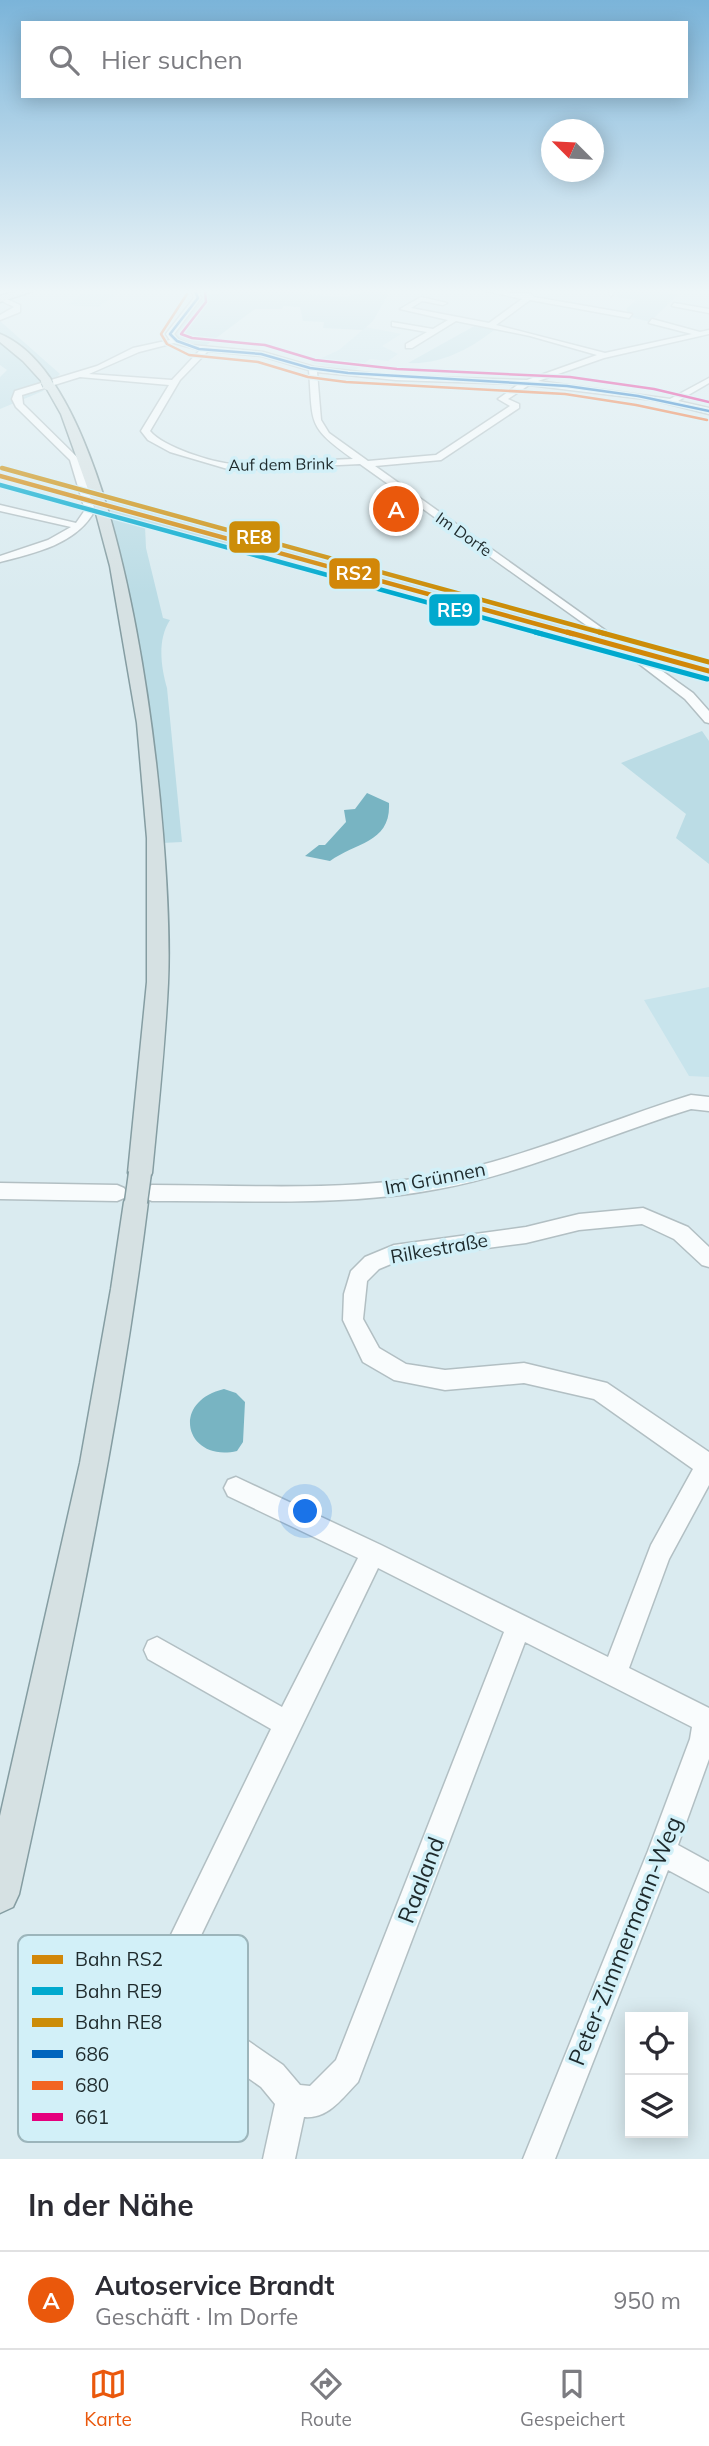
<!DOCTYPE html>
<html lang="de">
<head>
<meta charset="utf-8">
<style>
  :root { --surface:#fff; --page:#f2f2f3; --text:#2b2b33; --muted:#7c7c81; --line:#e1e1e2; --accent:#ea580c }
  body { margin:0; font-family:Mulish,sans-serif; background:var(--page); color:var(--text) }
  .controls { position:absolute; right:21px; bottom:21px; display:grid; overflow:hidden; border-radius:0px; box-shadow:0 4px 18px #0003 }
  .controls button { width:63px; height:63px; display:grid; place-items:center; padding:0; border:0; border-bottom:2px solid var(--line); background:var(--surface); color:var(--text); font:35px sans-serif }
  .compass { position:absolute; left:541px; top:119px; width:63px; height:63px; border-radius:50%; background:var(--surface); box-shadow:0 4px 18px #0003; rotate:294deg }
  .you { position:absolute; left:306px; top:1512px; width:24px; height:24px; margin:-18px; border:5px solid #fff; border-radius:50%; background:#1a73e8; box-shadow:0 0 0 10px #1a73e833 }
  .badge { display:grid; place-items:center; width:46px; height:46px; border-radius:50%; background:var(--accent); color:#fff; font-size:23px; font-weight:700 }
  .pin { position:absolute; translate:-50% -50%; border:4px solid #fff; box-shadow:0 2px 7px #0006 }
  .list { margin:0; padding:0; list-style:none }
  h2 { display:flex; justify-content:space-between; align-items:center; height:91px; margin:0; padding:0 28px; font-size:30px }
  h2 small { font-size:23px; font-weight:400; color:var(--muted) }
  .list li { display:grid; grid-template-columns:46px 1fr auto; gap:21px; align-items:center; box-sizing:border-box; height:98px; padding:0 28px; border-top:2px solid var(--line) }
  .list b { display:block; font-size:26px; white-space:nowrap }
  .list p { margin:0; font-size:23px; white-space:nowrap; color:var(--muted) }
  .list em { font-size:23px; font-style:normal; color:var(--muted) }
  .icon { flex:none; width:38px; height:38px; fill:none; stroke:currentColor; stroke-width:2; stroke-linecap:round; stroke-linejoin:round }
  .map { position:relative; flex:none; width:709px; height:2159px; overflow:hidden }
  .search { position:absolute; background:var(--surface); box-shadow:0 4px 18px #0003; left:21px; right:21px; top:21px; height:77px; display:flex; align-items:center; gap:18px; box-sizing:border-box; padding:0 24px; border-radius:0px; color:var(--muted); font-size:26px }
  .sheet { height:189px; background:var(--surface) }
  nav { display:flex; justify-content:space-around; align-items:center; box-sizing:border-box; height:98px; border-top:2px solid var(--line); background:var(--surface); font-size:19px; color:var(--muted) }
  nav a { display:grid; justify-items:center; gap:4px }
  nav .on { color:var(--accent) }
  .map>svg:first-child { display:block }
</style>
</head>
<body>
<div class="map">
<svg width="709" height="2159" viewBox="0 0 709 2159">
  <rect width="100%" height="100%" fill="#daebf0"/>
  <path fill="#c8e4ec" d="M86,291H119L99,307L67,305Z
    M366,327L401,334L382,346L398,354L388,361L370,359L354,371L311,363L339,350Z
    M105,500L641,648L644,645L658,649L656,651L709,665V673L108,508Z
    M709,987V1077L689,1076L644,1000Z"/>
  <path fill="#bbdce5" d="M225,291H309L310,295L346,297L366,291H387L388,295L373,321L363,330L323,328L324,322L303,321L300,307L283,306L282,309H255L204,347L176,338L175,333L205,296Z
    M659,291L678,294L650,322L631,317L626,309L636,300L615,297L617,295L614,292Z
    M0,321L60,374L43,391L0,409V377L7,370L0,365Z
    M478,324L499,326C474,347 442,365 408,363Z
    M108,508L268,551L263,554L152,524L145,526L146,548L163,618L170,620C157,640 161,667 167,688L182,842L162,843L135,626Z
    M702,731L709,741V864L676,838L686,814L621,763Z"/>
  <path fill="#78b4c2" d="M367,793L389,803C391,843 356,842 330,861L305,856L319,845H325L346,822L344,810L355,809Z
    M224,1389L236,1393L245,1402L243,1442L237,1451C186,1463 169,1402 224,1389Z"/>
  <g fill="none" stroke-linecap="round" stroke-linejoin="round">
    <g stroke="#b2bfc3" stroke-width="3">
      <path id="minor" d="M192,291H199L201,298L174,334L178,339L191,345L263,352L314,367L396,376L527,380L597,355L530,336L456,321L412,348H406V344L427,332L392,326V322L433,329L448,320L400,309L421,297L447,303L443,305L422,301L411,308L489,323L522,299L486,291L531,294L534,297L632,314L629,318L530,300L496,325L605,353L692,334L649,323L652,319L700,332L709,330V334L604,358L538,381L670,399L709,378V383L678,401L709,408V414L653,400L529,385L508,399L519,404V408L441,460L375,466L693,693L709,711V723L705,722L685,699L621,650L360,464L231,470L170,452L148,440L141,431L169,385L80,377L22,395L23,404L79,459L95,510C77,544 35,553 0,562V556L48,540L71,527L0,511V505L76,523L85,510L70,460L16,407L12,399L15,391L97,366L133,348L170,340L166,334L194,298ZM174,343L200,350L172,380L89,374L139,352ZM208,351L262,356L309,370C313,425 307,426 353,459C314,460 273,466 234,464C213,463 163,447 150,431L180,380ZM317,372L396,380L519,384L498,399L510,406L436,455L368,461L329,433L321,420Z
        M608,291H615L611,296Z
        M0,296L20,305V312L0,320V315L14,307L0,300Z
        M674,303L709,309V313L672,306Z
        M691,1095L709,1097V1111L691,1109C607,1135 525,1173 438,1189C344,1207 247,1200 152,1201L145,1198L142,1193L145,1188L152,1185C247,1185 344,1192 438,1175C525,1158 607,1121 691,1095Z
        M0,1183L117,1185L124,1188L127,1193L124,1198L117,1201L0,1199Z
        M643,1208L688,1227L709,1247V1267L702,1265L674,1239L642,1224L579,1230L526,1243L403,1259L379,1269L367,1281L363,1319L379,1348L406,1364L445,1370L524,1363L607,1383L709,1452V1485L669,1559L629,1668L709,1708V1759L678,1845L709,1862V1892L668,1870L555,2159H523L648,1851L690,1739L692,1727L525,1642L358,2082C342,2098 329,2119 304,2117L295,2159H263L275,2104L261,2087L164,2019L149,1980L271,1729L148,1659L144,1650L148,1641L157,1637L282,1707L358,1558L228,1496L224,1488L228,1480L236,1477L381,1545L608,1657L651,1545L693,1469L594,1399L524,1383L445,1390L394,1380L363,1362L343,1320L344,1294L351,1271L365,1257L394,1245L526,1227L579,1214ZM378,1568L504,1632L336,2060L310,2086L300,2085L283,2065L186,1998L179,1981Z"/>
    </g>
    <g stroke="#859da2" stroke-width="3">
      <path id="major" d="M17,291H33L0,302V296Z
        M0,334C133,388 174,852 168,983C165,1047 158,1110 152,1173L149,1180L140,1183L131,1180L128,1173L147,982V838L137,723L110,566L94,506L61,414L44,384L23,361L0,342Z
        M136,1192L145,1195L148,1202C119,1435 69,1664 19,1894L13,1907L0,1913V1816L80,1463L111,1289L124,1202L127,1195Z"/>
    </g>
    <use href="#minor" fill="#f9fcfd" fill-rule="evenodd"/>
    <use href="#major" fill="#d6e1e3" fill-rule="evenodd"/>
    <g stroke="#859da2" stroke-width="12" stroke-linecap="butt">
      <path id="major-bridge-far1" d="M46,381L48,385"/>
    </g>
    <g stroke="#859da2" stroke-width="25" stroke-linecap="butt">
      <path id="major-bridge" d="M136,1202L140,1173"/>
    </g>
    <use href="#major-bridge-far1" stroke="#d6e1e3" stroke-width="10"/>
    <use href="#major-bridge" stroke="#d6e1e3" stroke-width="22"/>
    <g stroke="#d2f0f8" stroke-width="5">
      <path id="bus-1" d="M195,291L198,298L170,334L177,341L199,349L261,354L310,368L348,373L567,386L638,396L709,411"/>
    </g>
    <g stroke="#d2f0f8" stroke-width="5">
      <path id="bus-2" d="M187,294L161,334L167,344L189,355L258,362L308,377L346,382L565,394L636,405L707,420"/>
    </g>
    <g stroke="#d2f0f8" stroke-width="5">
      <path id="bus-3" d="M205,291L206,302L181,334L192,338L265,345L315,360L397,369L570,377L654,389L709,402"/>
    </g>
    <use href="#bus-1" stroke="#0065bd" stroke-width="2.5"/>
    <use href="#bus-2" stroke="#f26522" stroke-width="2.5"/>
    <use href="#bus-3" stroke="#e5007d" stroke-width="2.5"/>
    <g stroke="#d2f0f8" stroke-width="7">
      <path id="rail-1-far1" d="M0,476L573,634"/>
    </g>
    <g stroke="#d2f0f8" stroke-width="9">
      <path id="rail-1" d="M567,632L709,671"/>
    </g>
    <g stroke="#d2f0f8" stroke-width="7">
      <path id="rail-2-far1" d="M0,485L542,634"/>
    </g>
    <g stroke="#d2f0f8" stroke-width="9">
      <path id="rail-2" d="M535,632L707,679"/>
    </g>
    <g stroke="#d2f0f8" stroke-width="7">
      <path id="rail-3-far1" d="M2,468L606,634"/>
    </g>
    <g stroke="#d2f0f8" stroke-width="9">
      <path id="rail-3" d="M599,632L709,662"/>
    </g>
    <use href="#rail-1-far1" stroke="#d28709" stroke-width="4.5"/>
    <use href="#rail-1" stroke="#d28709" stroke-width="5"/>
    <use href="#rail-2-far1" stroke="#00a9ce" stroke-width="4.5"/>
    <use href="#rail-2" stroke="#00a9ce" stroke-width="5"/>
    <use href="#rail-3-far1" stroke="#cc8d09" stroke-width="4.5"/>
    <use href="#rail-3" stroke="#cc8d09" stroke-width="5"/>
  </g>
  <linearGradient id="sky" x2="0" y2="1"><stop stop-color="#7bb4d9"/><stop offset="0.49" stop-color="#eef6f8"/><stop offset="1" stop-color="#eef6f8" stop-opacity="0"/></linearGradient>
  <rect width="709" height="594" fill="url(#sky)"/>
  <g text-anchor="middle" stroke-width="7" stroke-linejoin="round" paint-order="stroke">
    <g font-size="16" fill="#1e2a2c" stroke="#d2f0f8">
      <text transform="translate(281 464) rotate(-1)" y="6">Auf dem Brink</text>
      <text transform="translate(464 534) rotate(35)" y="6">Im Dorfe</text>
    </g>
    <g font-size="19" fill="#1e2a2c" stroke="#d2f0f8">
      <text transform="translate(435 1178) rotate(-11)" y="7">Im Grünnen</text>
      <text transform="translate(439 1248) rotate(-10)" y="7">Rilkestraße</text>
    </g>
    <g font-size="23" fill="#1e2a2c" stroke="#d2f0f8">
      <text transform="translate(421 1880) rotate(-69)" y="8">Raaland</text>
      <text transform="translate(625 1941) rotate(-68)" y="8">Peter-Zimmermann-Weg</text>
    </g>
  </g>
  <rect x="18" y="1935" width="230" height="207" rx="10" fill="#d2f0f8" stroke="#9cb5bb" stroke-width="2"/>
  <rect x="32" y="1955" width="31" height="9" fill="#d28709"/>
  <rect x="32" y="1987" width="31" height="8" fill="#00a9ce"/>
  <rect x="32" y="2018" width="31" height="9" fill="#cc8d09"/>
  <rect x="32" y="2050" width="31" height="8" fill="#0065bd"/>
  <rect x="32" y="2081" width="31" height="9" fill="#f26522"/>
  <rect x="32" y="2113" width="31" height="8" fill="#e5007d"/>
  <g font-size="19" fill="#1e2a2c">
    <text x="75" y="1966">Bahn RS2</text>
    <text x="75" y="1998">Bahn RE9</text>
    <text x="75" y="2029">Bahn RE8</text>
    <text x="75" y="2061">686</text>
    <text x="75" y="2092">680</text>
    <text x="75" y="2124">661</text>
  </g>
  <g stroke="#d2f0f8" stroke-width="2.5">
    <rect x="228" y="520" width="53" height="34" rx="7" fill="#cc8d09"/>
    <rect x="328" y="557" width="53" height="33" rx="7" fill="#d28709"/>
    <rect x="428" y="593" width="53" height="34" rx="7" fill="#00a9ce"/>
  </g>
  <g font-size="19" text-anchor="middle" font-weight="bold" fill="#fff">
    <text x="254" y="544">RE8</text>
    <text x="354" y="580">RS2</text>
    <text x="455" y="617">RE9</text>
  </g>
</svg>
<div class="controls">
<button><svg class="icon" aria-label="locate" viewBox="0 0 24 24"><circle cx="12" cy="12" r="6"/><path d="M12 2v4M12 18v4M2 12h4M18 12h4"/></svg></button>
<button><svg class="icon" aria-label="layers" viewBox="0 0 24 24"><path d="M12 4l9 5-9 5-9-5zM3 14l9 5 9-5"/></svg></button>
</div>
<svg class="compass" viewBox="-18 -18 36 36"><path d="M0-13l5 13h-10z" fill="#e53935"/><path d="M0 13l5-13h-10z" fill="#7c7c81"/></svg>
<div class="you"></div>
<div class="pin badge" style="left:396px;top:509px">A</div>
<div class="search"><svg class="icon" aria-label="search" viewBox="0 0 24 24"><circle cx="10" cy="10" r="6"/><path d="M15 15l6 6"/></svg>Hier suchen</div>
</div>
<section class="sheet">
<h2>In der Nähe<small></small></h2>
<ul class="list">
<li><span class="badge">A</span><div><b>Autoservice Brandt</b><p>Geschäft · Im Dorfe</p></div><em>950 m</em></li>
</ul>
</section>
<nav>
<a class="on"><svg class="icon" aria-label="map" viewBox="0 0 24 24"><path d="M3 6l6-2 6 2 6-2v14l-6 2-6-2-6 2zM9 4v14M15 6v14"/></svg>Karte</a>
<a><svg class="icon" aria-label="directions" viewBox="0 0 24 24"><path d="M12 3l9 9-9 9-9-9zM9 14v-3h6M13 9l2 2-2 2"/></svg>Route</a>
<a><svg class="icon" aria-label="saved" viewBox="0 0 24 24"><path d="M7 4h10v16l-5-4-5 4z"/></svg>Gespeichert</a>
</nav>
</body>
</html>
